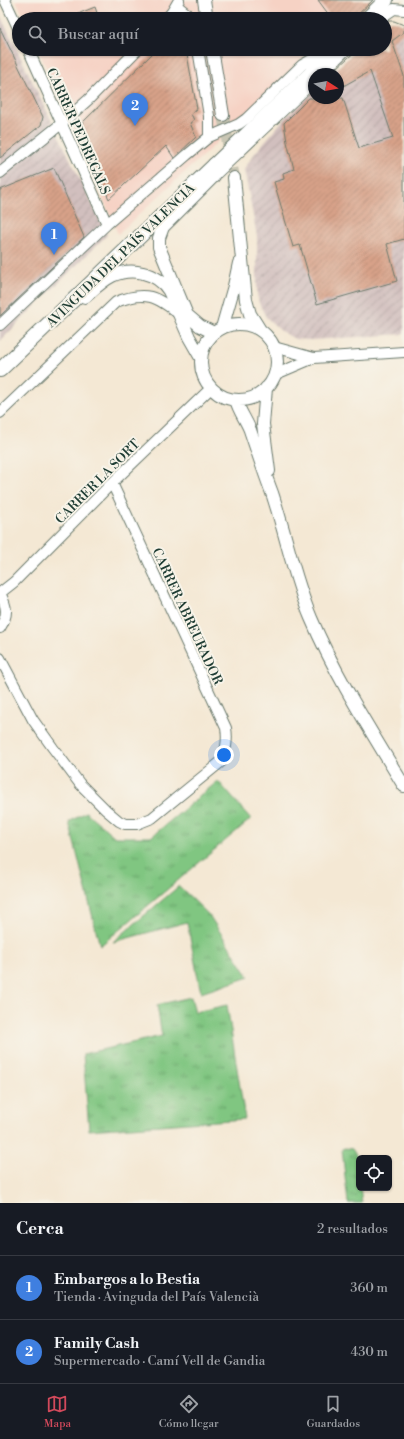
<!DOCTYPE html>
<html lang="es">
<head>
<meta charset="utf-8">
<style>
  :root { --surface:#171b24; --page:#242831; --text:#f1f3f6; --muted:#9ea1a6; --line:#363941; --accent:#d1495b }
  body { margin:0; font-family:"Libre Bodoni",serif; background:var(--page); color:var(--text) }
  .controls { position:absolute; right:12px; bottom:12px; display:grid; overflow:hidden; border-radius:6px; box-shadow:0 1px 3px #0004 }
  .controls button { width:36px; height:36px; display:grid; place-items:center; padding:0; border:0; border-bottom:1px solid var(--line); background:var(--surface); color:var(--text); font:20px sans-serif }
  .compass { position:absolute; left:308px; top:68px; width:36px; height:36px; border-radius:50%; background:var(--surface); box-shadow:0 1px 3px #0004; rotate:101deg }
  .you { position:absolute; left:224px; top:755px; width:14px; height:14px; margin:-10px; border:3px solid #fff; border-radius:50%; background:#1a73e8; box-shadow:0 0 0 6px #1a73e833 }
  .badge { display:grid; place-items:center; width:26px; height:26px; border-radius:50%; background:var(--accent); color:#fff; font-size:13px; font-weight:700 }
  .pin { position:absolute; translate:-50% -33px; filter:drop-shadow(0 1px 2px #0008) }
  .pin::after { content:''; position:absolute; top:21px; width:14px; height:12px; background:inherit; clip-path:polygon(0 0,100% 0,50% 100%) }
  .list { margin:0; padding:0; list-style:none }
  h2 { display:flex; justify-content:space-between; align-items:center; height:52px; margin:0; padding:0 16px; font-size:17px }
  h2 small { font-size:13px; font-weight:400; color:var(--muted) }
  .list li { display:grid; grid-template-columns:26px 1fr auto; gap:12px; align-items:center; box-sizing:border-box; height:64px; padding:0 16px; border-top:1px solid var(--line) }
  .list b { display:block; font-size:15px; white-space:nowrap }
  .list p { margin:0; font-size:13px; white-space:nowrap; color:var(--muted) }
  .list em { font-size:13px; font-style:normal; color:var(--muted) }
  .icon { flex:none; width:22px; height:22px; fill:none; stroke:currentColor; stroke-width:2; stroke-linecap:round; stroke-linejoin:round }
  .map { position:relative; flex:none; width:404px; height:1203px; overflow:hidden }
  .search { position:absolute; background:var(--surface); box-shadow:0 1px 3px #0004; left:12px; right:12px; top:12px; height:44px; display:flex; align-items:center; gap:10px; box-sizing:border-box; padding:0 14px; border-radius:22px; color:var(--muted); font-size:15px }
  .sheet { height:180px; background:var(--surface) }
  nav { display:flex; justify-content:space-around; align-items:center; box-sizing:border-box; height:56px; border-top:1px solid var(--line); background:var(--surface); font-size:11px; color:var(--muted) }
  nav a { display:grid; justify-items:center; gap:2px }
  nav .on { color:var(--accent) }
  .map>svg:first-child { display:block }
</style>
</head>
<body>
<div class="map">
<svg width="404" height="1203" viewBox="0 0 404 1203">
  <defs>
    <pattern id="industrial-furrows" width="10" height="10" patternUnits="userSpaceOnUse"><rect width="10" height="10" fill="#d1bfbe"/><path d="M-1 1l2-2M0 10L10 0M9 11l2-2" fill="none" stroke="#a99c9b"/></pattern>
    <pattern id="grass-tufts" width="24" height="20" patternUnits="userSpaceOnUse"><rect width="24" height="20" fill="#80c681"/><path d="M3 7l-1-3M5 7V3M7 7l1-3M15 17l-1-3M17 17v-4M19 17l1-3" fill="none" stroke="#68a26a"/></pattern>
    <pattern id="building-hatch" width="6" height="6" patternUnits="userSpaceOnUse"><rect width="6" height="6" fill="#d8a289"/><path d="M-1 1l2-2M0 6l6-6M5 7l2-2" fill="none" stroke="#af8571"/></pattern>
  </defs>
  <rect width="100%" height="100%" fill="#f7f3e8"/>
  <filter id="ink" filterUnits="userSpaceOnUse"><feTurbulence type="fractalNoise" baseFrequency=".025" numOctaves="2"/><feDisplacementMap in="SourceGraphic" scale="8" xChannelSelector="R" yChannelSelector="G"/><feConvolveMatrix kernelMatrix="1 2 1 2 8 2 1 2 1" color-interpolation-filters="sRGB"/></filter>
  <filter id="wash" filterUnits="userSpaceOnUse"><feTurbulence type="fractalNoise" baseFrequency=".012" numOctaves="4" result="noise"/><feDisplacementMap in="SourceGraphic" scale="16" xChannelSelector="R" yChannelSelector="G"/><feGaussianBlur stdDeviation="0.9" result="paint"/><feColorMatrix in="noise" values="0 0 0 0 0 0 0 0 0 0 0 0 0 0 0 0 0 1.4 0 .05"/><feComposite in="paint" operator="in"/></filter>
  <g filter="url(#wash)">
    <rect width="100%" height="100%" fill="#f4e8d4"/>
    <path fill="#f6d2c4" d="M16,0H373L353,19H25Z
      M38,49H315L308,53L250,112L118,234Z"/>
    <path fill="url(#industrial-furrows)" d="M0,15L107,235L0,341Z
      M389,21H394L404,25V334L310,340L295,339L281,331L266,317L259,303L257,294V236L244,169L255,153L285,118L314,91V98H338V74H332L358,49H385Z"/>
    <path fill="url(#grass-tufts)" stroke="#50825a" d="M218,781L251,819L100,946L69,822L86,812L115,837H151Z
      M179,886L209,915L249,977L201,993L187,922L113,942Z
      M191,997L195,1012L227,1005L245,1119L89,1130L83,1054L162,1036L157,1005Z
      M345,1148L352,1149L356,1155L362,1203H348L342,1149Z"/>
    <g id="blocks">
      <path fill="url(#building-hatch)" d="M318,0H373L353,19H332Z
        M95,7L99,19H65Z
        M389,21H394L404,25V32L392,41L404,76V239L387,244L397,281L317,304L300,245L293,247L274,182L284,179L283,173L294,169L287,142L284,123L309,98H343L359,148L393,138L370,71L338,89V67L358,49H385V24Z
        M0,28L43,117L41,125L0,158Z
        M157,49H186L197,109L191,114L194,120L190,123L196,137L174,158L166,146L109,199L77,128Z
        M54,168L84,237L0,316V190Z"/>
    </g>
  </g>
  <g filter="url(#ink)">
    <use href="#blocks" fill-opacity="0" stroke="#6a796c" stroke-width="1"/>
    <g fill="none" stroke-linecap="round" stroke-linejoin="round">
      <path stroke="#c9c6b4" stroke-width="12" stroke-dasharray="12 6" stroke-linecap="butt" d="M223,115L234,178"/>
      <g stroke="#6a796c" stroke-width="12">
        <path id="minor" d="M5,0L19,30
          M176,5L186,13L189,19
          M166,19L172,12L179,0
          M379,19L394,9L404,10
          M28,49L107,224
          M198,49L209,116V137
          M321,74L347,49
          M0,173L61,124L88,100L138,49
          M214,176L314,81
          M0,325L107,224L187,155L209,137L239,124L246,119L302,65L318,56H328
          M274,347L314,358L404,352
          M274,375L314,358
          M0,413L116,302C145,290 157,296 180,315
          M0,593L14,582L112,483L211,388
          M0,593C7,607 9,614 0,628
          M0,658L33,720L53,748L80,784L106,810L119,821L125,824H137L152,818L222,761C226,749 228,740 226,728L112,483"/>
      </g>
      <g stroke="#6a796c" stroke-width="14">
        <path id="tertiary" d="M204,0L207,19
          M212,49L223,115
          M234,178L246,300L250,314L260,330
          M85,297C93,290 102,281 112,276C131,267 157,272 169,291L189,337L201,358
          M201 362a38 38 0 1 1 76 0a38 38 0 1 1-76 0Z
          M222,328L234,286L239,263
          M214,333L200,326L187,315L159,247V238L163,227L214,176V164
          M266,388L263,424L269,471
          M236,400C239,411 246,420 250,430C257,451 264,472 272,493C286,535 294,578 311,618C336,677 371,731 404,786"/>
      </g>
      <g stroke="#6a796c" stroke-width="16">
        <path id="secondary" d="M367,19L386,0
          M0,370L336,49"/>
      </g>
      <use href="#minor" stroke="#fff" stroke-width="10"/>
      <use href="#tertiary" stroke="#fff" stroke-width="12"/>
      <use href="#secondary" stroke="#fff" stroke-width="14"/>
    </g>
  </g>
  <g text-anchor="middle" stroke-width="4" stroke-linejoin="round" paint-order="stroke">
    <g font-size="13" fill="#1f3d34" stroke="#f7f3e8">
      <text transform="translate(79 131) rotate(66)" y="5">CARRER PEDREGALS</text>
      <text transform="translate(120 255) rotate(-44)" y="5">AVINGUDA DEL PAÍS VALENCIÀ</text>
      <text transform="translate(97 481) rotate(-45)" y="5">CARRER LA SORT</text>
      <text transform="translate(188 616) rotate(65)" y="5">CARRER ABREURADOR</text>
    </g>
  </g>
</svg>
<div class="controls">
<button><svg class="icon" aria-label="locate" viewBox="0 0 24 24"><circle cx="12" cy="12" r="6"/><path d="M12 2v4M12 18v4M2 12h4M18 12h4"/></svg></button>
</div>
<svg class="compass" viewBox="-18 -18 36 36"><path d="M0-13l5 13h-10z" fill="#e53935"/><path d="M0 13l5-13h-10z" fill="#9ea1a6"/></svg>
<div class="you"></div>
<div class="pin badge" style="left:54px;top:255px;background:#3f7fe0">1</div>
<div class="pin badge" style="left:135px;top:126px;background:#3f7fe0">2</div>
<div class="search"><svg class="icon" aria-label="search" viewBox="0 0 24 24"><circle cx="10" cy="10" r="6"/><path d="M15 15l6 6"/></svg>Buscar aquí</div>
</div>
<section class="sheet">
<h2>Cerca<small>2 resultados</small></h2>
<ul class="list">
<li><span class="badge" style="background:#3f7fe0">1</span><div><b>Embargos a lo Bestia</b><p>Tienda · Avinguda del País Valencià</p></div><em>360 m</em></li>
<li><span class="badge" style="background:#3f7fe0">2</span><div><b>Family Cash</b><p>Supermercado · Camí Vell de Gandia</p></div><em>430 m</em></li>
</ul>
</section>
<nav>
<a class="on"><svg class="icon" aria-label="map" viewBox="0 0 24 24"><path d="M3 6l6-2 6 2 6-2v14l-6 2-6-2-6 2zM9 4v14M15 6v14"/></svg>Mapa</a>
<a><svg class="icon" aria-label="directions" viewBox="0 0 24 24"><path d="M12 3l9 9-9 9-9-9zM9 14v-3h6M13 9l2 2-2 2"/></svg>Cómo llegar</a>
<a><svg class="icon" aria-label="saved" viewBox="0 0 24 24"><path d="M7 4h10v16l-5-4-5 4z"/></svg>Guardados</a>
</nav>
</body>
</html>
